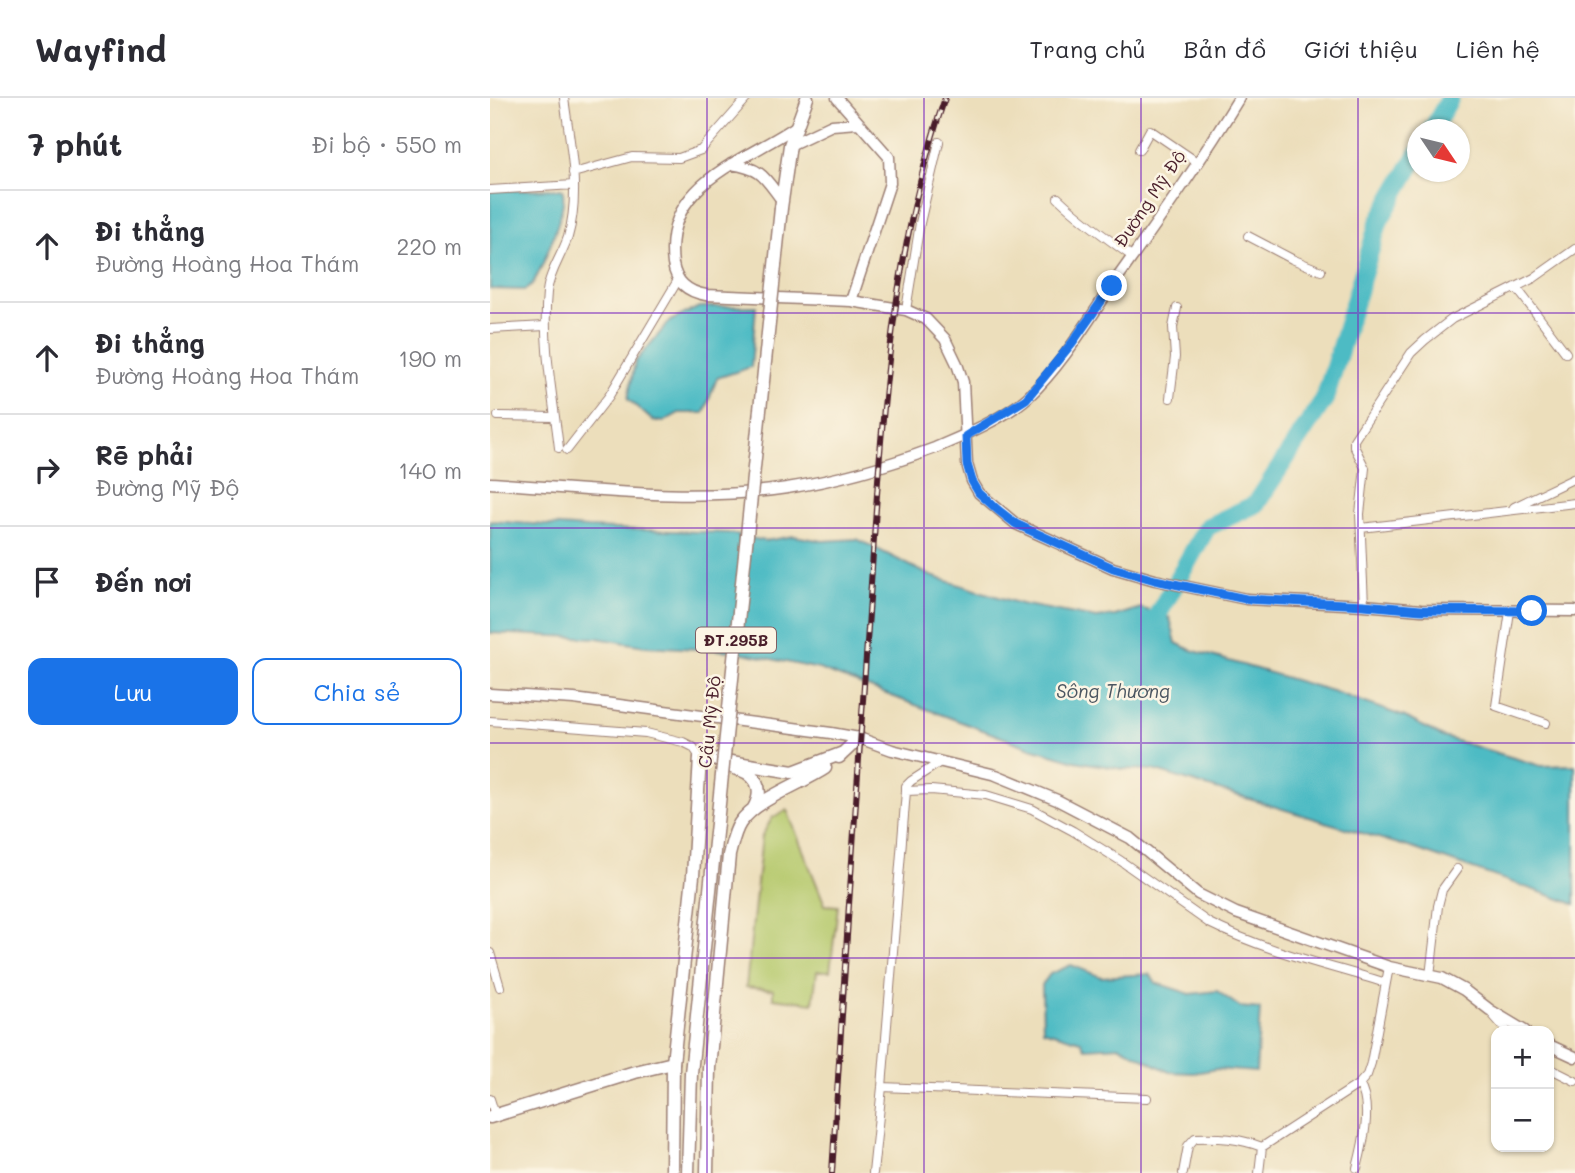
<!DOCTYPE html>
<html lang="vi">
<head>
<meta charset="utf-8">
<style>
  :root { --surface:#fff; --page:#f2f2f3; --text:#2b2b33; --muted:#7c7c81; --line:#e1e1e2; --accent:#1a73e8 }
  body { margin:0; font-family:Mali,sans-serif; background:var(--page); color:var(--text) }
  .controls { position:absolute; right:21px; bottom:21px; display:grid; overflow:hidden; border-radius:14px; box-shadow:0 2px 5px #0004 }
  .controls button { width:63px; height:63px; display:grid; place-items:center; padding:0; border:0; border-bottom:2px solid var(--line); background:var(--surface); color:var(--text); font:35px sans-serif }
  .compass { position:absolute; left:917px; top:21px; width:63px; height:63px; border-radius:50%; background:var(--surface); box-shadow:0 2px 5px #0004; rotate:125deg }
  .stop { position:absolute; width:21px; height:21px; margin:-16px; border:5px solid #1a73e8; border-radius:50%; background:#fff }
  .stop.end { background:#1a73e8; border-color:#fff; box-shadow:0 2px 7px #0008 }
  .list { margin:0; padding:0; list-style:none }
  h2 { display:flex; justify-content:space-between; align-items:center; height:91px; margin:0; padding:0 28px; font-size:30px }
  h2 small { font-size:23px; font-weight:400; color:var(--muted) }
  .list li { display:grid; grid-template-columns:46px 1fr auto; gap:21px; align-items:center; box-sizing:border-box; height:112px; padding:0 28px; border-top:2px solid var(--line) }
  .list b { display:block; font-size:26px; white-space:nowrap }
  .list p { margin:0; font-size:23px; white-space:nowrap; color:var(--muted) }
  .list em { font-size:23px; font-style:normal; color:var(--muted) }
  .actions { display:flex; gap:14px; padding:21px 28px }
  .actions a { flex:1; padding:16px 0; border:2px solid var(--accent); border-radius:14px; text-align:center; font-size:24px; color:var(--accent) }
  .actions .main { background:var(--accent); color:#fff }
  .icon { flex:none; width:38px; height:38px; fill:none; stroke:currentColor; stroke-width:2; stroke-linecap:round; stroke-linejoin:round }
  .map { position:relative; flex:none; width:1085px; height:1075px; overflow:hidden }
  header { display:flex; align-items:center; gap:42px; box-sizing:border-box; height:98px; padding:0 35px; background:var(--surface); border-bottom:2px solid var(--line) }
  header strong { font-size:33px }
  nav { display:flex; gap:38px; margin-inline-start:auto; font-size:24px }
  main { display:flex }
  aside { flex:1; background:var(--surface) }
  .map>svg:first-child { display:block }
</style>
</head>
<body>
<header>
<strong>Wayfind</strong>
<nav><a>Trang chủ</a><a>Bản đồ</a><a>Giới thiệu</a><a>Liên hệ</a></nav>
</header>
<main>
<aside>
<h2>7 phút<small>Đi bộ · 550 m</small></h2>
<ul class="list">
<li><svg class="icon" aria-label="ahead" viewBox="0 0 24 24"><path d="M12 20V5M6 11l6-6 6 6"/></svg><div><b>Đi thẳng</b><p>Đường Hoàng Hoa Thám</p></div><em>220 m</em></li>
<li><svg class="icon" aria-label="ahead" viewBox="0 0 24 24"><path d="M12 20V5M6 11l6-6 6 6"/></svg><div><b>Đi thẳng</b><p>Đường Hoàng Hoa Thám</p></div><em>190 m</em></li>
<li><svg class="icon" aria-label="right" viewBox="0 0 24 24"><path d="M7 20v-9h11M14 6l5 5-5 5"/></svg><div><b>Rẽ phải</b><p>Đường Mỹ Độ</p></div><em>140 m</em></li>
<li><svg class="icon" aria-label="arrive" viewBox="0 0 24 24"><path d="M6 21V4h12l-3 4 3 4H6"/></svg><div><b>Đến nơi</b></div></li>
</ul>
<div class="actions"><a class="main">Lưu</a><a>Chia sẻ</a></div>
</aside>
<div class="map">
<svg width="1085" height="1075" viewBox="0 0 1085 1075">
  <rect width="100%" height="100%" fill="#fcf5e5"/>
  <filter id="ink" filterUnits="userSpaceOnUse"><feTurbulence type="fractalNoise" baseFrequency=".0143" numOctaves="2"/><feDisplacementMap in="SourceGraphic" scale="14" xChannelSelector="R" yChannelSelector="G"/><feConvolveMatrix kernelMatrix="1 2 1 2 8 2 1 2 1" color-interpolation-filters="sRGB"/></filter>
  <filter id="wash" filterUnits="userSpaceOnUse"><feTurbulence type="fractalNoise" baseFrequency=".00686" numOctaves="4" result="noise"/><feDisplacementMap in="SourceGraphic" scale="28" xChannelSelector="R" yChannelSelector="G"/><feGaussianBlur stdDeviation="1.57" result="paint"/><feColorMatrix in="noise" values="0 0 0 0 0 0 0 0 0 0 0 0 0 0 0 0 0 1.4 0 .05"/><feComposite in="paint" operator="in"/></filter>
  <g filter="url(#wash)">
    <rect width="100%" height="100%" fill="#ecdebb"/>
    <path fill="#b6c96d" stroke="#80744c" stroke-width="2" d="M297,712L335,807L348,808L340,873H327L323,905L283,900V892L256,889L272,738L282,720Z"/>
    <path fill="#4dbbc4" stroke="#4c6d78" stroke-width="2" d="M72,91C80,105 51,172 42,187L35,192L0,191V92Z
      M266,208L261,269L227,280L214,315H189L173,324L162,322L138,301L145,264L180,223L209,209Z
      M0,423L97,430L238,435L275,443L304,438L333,443L367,441L441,478L531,506L606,520L625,518L651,510L680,520L686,545L701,552L842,593L915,619L953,639L1051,668L1085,667V806L925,751L663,672L633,671L585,663L541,650L329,571L244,553L155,548L107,540L0,535Z
      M581,867L611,879L660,876L666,885L700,896L727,893L750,909L770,911L766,974L726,971L704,975L679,974L630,948L595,950L591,943L553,932L552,887L560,876Z"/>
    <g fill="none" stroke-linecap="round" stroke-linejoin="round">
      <path stroke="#4dbbc4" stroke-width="19" d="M942,32L960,0
        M657,536L717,429L766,406L835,300L889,123L928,56"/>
    </g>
  </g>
  <g filter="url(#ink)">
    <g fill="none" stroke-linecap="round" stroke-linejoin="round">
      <g stroke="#9b7e73" stroke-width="10">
        <path id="minor" d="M649,52L660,32L707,64
          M83,75L142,59L189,60L211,52L257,0
          M0,92L84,87
          M568,100C591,122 616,140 643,159
          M758,138L802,161L831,173
          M1026,189L1076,255
          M416,212L430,125L449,44
          M0,231L55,228
          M680,300L685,259L683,229L687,210
          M8,318L65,319
          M69,350C63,298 52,246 57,194C59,175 72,157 78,139C91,94 80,46 74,0
          M77,352L119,298L188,182
          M1024,409L1085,380
          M871,430L1085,405
          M874,507L870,416L875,370L864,348V342L921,255L935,242L962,221L1044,180L1085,151
          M1020,513L1006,608L1056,625
          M0,623L156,635L193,644L203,649L210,659
          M452,663L421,683L416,688V693L441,692L496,697L542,711L583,733L631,763L719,825C775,853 837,867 896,885
          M0,855L10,889
          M940,878L948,808L952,792L967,771
          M1003,917L1017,933
          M1059,970L1085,983
          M392,989L657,1000
          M0,1001L5,1017
          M867,1070C873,1047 883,1007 869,986
          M383,1075L392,989L416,693
          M693,1075L698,1048L705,1040C729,1039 749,1040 772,1049
          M769,1075L772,1049L869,986L877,977L881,965L899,869"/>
      </g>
      <g stroke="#9b7e73" stroke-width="13">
        <path id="tertiary" d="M347,0L399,59L400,85L361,203
          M308,27C255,64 172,84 183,166C186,185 198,194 216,197L361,203L416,212L436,221L455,241L467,266L473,284L477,366L482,383L489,395L526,426L623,470L665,482L756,501L874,507L931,512L1085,513
          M300,47L342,27L367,25
          M241,66C272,71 273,77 291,101
          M0,385C98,391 199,405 297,390C348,382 397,368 445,350C472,339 517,318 538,299C571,268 596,226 621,189C665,127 710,65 749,0
          M0,596L84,601L341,635L369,640L402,652L506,677L567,702L640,740L708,796L746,815L899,869L952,880L974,892L1000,912L1035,933
          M1059,947L1085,959"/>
      </g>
      <g stroke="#9b7e73" stroke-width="15">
        <path id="secondary" d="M0,1019L145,974L183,965"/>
      </g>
      <g stroke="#9b7e73" stroke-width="15">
        <path id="primary" d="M291,110L300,47L317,0
          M349,659L369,640
          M244,670C266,674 275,691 264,710
          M182,1075L183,965L203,778L210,659L303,674L353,655
          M198,1075L201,975
          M217,1075L219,970L239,757C242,746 244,734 250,725C266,701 311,686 335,670"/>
      </g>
      <use href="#minor" stroke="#fff" stroke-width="8"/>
      <use href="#tertiary" stroke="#fff" stroke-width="10"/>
      <use href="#secondary" stroke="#fff" stroke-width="12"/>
      <use href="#primary" stroke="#fff" stroke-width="12"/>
      <g stroke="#4a1f2b" stroke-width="6">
        <path id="rail" d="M342,1075C353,888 366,702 379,515C391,342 397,166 455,0"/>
      </g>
      <use href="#rail" stroke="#fcf5e5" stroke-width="3.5" stroke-dasharray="10" stroke-linecap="butt"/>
      <g stroke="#9b7e73" stroke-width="15" stroke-linecap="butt">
        <path id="primary-bridge" d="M201,975L291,110"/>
      </g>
      <use href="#primary-bridge" stroke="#fff" stroke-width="12"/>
    </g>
  </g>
  <g fill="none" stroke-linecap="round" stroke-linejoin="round" filter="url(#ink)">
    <path stroke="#1a73e8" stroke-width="9" d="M622,188L582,245L536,301L476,338L477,366L482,383L489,395L508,412L526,426L623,470L665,482L756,501L874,507L931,512L1042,513"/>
  </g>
  <path fill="none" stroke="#7b2cbf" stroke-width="2" stroke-opacity="0.55" d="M217,0V1075M434,0V1075M651,0V1075M868,0V1075M0,215H1085M0,430H1085M0,645H1085M0,860H1085"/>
  <g text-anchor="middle" stroke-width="5" stroke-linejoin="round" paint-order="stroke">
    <rect fill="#fcf5e5" stroke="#7f5f63" stroke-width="2" x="206" y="529.5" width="80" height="25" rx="5"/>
    <g font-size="16" font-weight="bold" fill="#4a1f2b">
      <text x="246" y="548">ĐT.295B</text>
    </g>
    <g font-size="18" fill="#4a1f2b" stroke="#fcf5e5">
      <text transform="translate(660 101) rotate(-56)" y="6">Đường Mỹ Độ</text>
      <text transform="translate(220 624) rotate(-84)" y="6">Cầu Mỹ Độ</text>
    </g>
    <g font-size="19" font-style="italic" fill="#4b5661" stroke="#fcf5e5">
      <text x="623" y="600">Sông Thương</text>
    </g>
  </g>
</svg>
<div class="controls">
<button>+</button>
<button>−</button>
</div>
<svg class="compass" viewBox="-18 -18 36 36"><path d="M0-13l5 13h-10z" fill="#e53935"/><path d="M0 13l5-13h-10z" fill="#7c7c81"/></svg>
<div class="stop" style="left:1042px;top:513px"></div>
<div class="stop end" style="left:622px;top:188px"></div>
</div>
</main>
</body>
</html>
